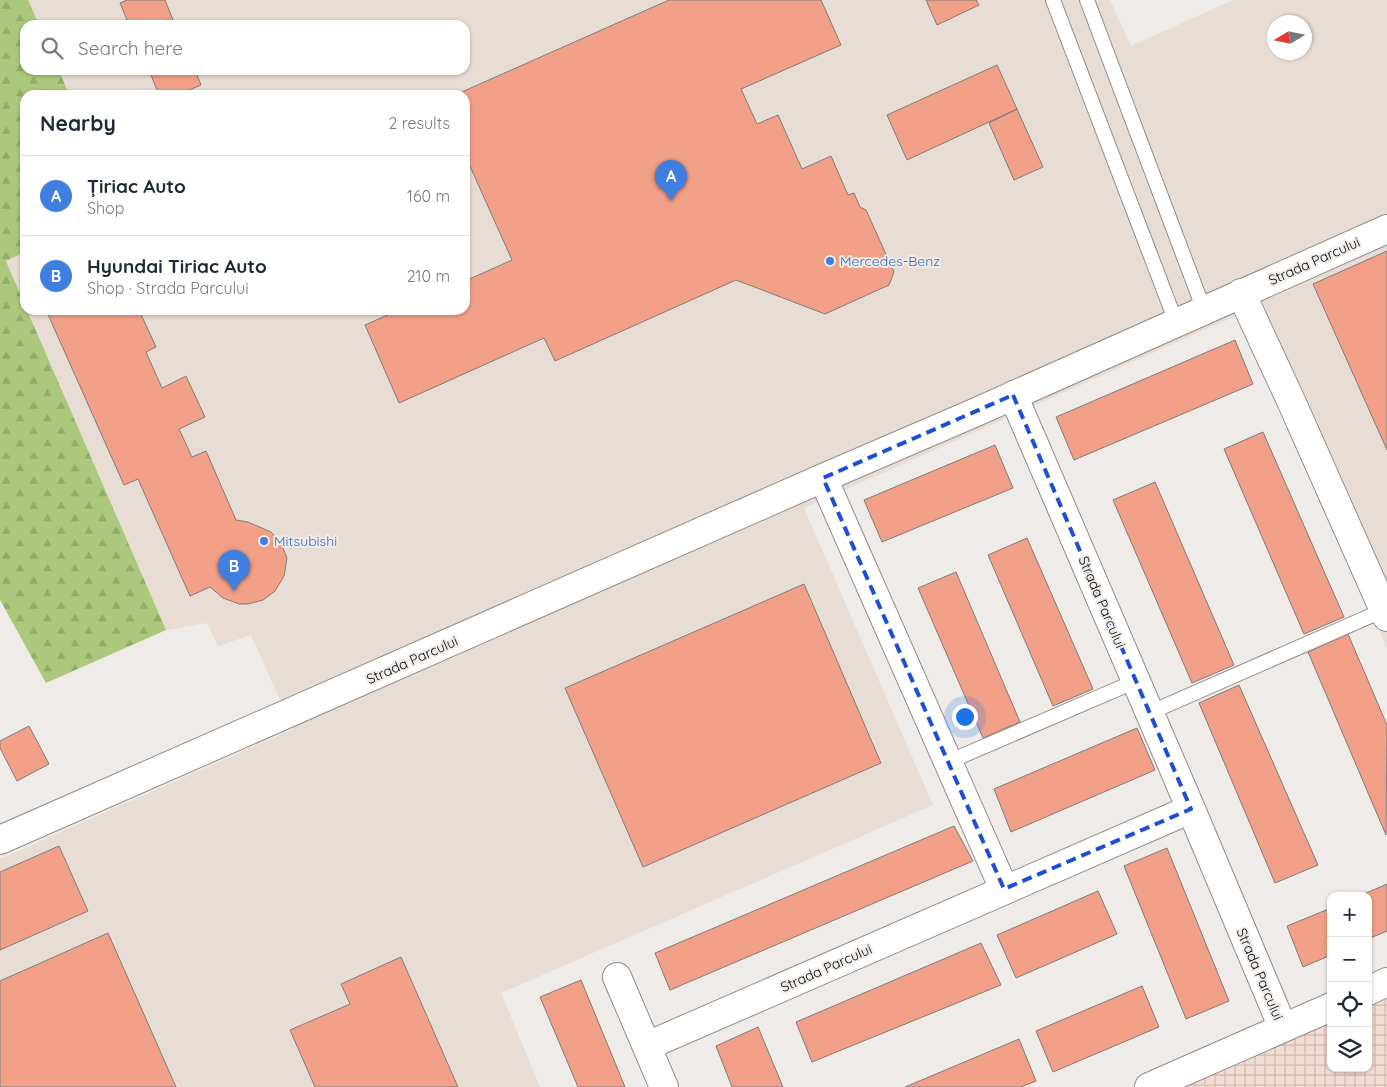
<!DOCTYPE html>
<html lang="en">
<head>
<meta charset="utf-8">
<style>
  :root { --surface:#fff; --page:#f2f2f3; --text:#1f2937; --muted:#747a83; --line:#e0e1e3; --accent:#db2777 }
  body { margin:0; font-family:Quicksand,sans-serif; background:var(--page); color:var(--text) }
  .controls { position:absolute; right:15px; bottom:15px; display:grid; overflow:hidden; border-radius:10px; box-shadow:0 1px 4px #0004 }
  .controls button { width:45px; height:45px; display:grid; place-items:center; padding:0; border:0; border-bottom:1px solid var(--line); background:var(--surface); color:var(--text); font:25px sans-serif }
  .compass { position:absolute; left:1267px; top:15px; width:45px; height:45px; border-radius:50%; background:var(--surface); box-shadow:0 1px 4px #0004; rotate:260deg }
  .you { position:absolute; left:964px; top:716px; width:18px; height:18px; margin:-12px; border:4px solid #fff; border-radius:50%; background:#1a73e8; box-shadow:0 0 0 8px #1a73e833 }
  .badge { display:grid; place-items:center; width:32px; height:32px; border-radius:50%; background:var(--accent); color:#fff; font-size:16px; font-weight:700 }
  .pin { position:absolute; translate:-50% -41px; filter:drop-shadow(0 1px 2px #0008) }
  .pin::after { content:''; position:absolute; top:26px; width:18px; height:15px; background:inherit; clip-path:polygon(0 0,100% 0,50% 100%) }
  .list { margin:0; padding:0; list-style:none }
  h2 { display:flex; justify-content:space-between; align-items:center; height:65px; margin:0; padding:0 20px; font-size:21px }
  h2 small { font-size:16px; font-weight:400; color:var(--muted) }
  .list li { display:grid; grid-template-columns:32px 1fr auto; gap:15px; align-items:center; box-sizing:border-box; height:80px; padding:0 20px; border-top:1px solid var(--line) }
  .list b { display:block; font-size:19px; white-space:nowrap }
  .list p { margin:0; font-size:16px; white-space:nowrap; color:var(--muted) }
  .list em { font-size:16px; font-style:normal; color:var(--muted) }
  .icon { flex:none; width:28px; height:28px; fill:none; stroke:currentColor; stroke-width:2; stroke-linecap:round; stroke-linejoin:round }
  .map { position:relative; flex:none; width:1387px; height:1087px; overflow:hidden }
  .search { position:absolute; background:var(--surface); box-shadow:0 1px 4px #0004; left:20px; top:20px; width:450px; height:55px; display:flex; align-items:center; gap:12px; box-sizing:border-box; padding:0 18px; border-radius:15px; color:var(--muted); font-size:19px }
  .panel { position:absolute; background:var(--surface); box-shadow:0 1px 4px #0004; left:20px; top:90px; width:450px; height:225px; border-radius:15px }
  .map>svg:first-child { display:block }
</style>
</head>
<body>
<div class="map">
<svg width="1387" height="1087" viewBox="0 0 1387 1087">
  <defs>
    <pattern id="industrial-grid" width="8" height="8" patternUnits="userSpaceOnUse" patternTransform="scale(1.25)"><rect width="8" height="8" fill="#f3dcd1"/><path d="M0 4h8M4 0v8" fill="none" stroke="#cfbcb2"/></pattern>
    <pattern id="forest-firs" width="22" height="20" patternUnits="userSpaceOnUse" patternTransform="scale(1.25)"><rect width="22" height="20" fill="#acc87c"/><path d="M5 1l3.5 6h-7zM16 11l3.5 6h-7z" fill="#93ab6a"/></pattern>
  </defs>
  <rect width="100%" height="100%" fill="#eeebe8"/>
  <path fill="#e7ddd5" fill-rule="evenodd" d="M27,0H1110L1131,46L1233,0H1387V648L1243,313L804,508L933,805L501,993L540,1087H0V859L293,729L251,635L218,646L207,623L166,630L27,310H465V95H69L58,70H465V25H38ZM1274,22H1304V52H1274Z
    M25,252V305L6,260Z"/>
  <path fill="url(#industrial-grid)" d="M1387,982V1087H1148L1331,1007V1068H1368V991Z"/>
  <path fill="url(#forest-firs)" d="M0,0H28L39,25H25V70H59L69,95H25V252L6,261L25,305V310H27L166,630L46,683L0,600Z"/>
  <path fill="#f29f87" stroke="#807c7b" d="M127,0H165L175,25H129L120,3Z
    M669,0H821L841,45L741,89L757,124L778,115L802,169L831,156L848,195L854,193L860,207L866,210L894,272L889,285L825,314L736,280L555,361L544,338L399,403L365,325L399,310H465V281L512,260L465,155V95H455Z
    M926,0H976L979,5L937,25Z
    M997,65L1017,109L907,160L887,115Z
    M149,70H195L201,85L177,95H159Z
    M1017,109L1043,167L1014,180L989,123Z
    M1387,251V450L1313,284Z
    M46,310H139L156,347L146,352L162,388L186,376L205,417L179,429L192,457L206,451L236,520L248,522L271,532L281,543L287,558L284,576L275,591L263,600L248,604H239L223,598L210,587L190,596L138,479L124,485Z
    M1235,340L1253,384L1074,460L1056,417Z
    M1263,432L1344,617L1304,634L1224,449Z
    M995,445L1013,488L882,542L864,500Z
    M1155,482L1234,665L1192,683L1113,500Z
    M1027,538L1093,689L1053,706L988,555Z
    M956,572L1020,722L983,738L918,588Z
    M804,584L881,763L643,867L565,688Z
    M1348,634L1387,725L1386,835L1308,652Z
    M1239,685L1318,865L1275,883L1199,703Z
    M29,726L49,764L17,781L0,748V741Z
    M1137,728L1155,770L1011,832L994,789Z
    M954,826L973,861L670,990L655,953Z
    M59,846L88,911L0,950V872Z
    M1167,848L1229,1001L1186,1019L1124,866Z
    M1387,884V931L1368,939V896H1359Z
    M1098,891L1117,934L1016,978L997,935Z
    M1331,908V955L1303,967L1287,926Z
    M108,933L176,1087H0V981Z
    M981,943L1001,985L812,1062L796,1022Z
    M401,957L458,1087H315L290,1030L350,1004L341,984Z
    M581,980L625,1087H578L540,997Z
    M1142,986L1159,1027L1053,1072L1036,1031Z
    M758,1027L783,1087H732L716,1046Z
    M1019,1039L1036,1081L1021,1087H905Z"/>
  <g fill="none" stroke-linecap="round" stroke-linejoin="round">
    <g stroke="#908d8b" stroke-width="16">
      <path id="service" d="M1053,0L1176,322
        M1087,0L1204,310
        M1149,713L1384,610
        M948,762L1136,681"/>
    </g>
    <g stroke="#908d8b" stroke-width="30">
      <path id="minor" d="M1241,293L1292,403L1387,617
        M1013,395L1191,809L1283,1028
        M823,478L1004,889
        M0,840L823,478L974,413L1387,229
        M617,977L664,1087
        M1368,991L1387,982
        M647,1046L1191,809
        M1149,1087L1331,1007"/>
    </g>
    <use href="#service" stroke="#fff" stroke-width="14"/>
    <use href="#minor" stroke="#fff" stroke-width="28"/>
  </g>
  <path fill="none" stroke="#1d4ed8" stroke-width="4" stroke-dasharray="10 6" stroke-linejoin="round" d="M1013,395L1191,809L1004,889L823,478Z"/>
  <g fill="#3f7fe0" stroke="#eeebe8" stroke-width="2">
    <circle cx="830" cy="261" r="5"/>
    <circle cx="264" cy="541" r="5"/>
  </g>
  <g text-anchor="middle" stroke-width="4" stroke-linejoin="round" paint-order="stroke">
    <g font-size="14" fill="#366cbe" stroke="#eeebe8" text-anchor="start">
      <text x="840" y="266">Mercedes-Benz</text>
      <text x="274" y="546">Mitsubishi</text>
    </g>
    <g font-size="14" fill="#100f0e" stroke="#eeebe8">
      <text transform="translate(1314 261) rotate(-24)" y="5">Strada Parcului</text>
      <text transform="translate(1102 602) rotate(67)" y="5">Strada Parcului</text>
      <text transform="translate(412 660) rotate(-24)" y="5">Strada Parcului</text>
      <text transform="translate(826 968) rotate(-24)" y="5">Strada Parcului</text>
      <text transform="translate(1260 974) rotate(67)" y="5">Strada Parcului</text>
    </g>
  </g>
</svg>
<div class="controls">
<button>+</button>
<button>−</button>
<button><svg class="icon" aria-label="locate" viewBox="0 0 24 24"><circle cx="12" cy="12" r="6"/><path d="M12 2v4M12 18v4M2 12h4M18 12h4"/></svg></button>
<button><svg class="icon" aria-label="layers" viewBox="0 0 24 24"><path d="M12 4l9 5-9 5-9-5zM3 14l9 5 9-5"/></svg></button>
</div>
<svg class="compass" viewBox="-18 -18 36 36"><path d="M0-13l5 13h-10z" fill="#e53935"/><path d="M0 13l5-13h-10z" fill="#747a83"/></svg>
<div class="you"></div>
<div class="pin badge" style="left:671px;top:201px;background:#3f7fe0">A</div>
<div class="pin badge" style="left:234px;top:591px;background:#3f7fe0">B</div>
<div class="search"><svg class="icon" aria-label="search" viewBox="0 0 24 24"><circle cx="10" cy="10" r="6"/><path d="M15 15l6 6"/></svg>Search here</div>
<section class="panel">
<h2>Nearby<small>2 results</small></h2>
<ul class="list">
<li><span class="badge" style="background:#3f7fe0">A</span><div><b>Țiriac Auto</b><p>Shop</p></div><em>160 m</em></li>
<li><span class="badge" style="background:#3f7fe0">B</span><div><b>Hyundai Tiriac Auto</b><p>Shop · Strada Parcului</p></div><em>210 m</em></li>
</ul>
</section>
</div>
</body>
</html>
